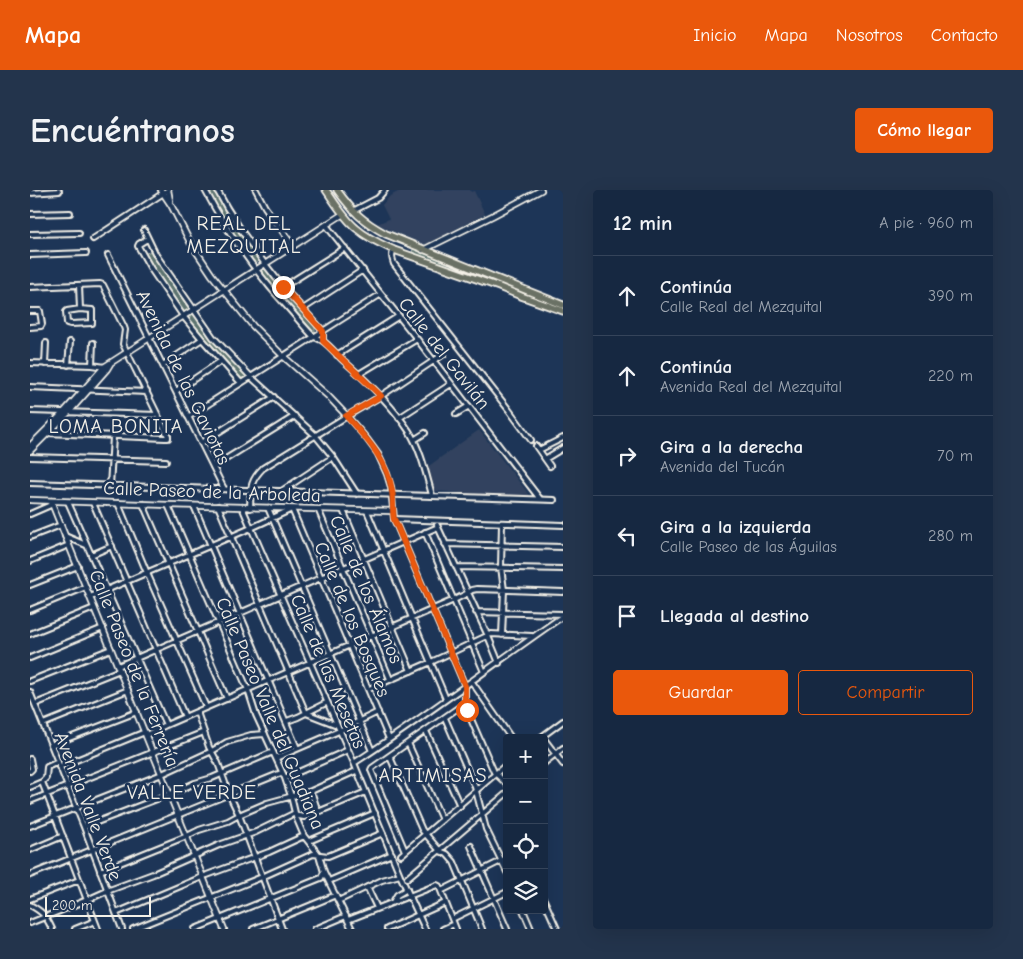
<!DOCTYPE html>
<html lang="es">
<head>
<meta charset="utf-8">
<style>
  :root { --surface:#162841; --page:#23344c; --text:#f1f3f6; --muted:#9ea6b1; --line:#35445a; --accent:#ea580c }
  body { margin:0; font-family:"Comic Neue",sans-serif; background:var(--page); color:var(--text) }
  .controls { position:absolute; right:15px; bottom:15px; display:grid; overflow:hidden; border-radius:5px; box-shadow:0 5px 20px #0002 }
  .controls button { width:45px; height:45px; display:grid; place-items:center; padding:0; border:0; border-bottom:1px solid var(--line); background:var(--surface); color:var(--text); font:25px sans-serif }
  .scale { position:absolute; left:15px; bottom:12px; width:106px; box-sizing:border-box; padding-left:5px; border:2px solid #f4f1e8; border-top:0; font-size:14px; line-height:18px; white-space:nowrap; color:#f4f1e8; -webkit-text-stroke:4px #1d3557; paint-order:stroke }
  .stop { position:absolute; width:15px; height:15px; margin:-11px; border:4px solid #ea580c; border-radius:50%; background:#fff }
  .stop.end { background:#ea580c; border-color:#fff; box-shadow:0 1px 5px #0008 }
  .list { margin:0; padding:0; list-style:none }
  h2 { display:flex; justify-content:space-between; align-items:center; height:65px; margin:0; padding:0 20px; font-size:21px }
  h2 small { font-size:16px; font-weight:400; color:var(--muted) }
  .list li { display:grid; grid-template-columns:32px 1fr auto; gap:15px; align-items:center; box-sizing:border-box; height:80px; padding:0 20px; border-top:1px solid var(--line) }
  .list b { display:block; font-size:19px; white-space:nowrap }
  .list p { margin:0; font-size:16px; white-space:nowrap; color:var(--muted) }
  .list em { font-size:16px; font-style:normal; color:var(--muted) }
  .actions { display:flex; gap:10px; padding:15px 20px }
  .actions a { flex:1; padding:11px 0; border:1px solid var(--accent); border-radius:5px; text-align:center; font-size:18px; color:var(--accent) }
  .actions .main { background:var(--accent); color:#fff }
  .icon { flex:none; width:28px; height:28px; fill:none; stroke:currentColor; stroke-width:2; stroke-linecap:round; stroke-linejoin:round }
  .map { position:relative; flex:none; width:533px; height:739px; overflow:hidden; border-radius:5px }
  header { display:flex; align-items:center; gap:30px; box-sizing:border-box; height:70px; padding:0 25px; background:var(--accent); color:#fff }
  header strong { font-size:24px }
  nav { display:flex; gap:28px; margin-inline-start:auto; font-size:18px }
  .intro { display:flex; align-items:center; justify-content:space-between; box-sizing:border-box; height:120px; padding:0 30px }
  h1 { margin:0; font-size:35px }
  .button { padding:12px 22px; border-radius:5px; background:var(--accent); color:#fff; font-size:18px; font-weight:700 }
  main { display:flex; gap:30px; padding:0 30px }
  aside { flex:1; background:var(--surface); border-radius:5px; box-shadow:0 5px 20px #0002 }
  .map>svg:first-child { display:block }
</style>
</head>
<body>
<header>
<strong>Mapa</strong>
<nav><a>Inicio</a><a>Mapa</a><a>Nosotros</a><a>Contacto</a></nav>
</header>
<div class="intro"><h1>Encuéntranos</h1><a class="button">Cómo llegar</a></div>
<main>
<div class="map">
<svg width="533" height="739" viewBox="0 0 533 739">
  <rect width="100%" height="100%" fill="#1d3557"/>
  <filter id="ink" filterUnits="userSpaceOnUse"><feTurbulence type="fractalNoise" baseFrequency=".02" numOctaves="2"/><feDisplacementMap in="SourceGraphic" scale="10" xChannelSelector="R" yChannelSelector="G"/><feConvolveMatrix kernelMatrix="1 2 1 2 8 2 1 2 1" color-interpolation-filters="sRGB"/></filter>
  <g filter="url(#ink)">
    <path fill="#32435e" d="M372,0H440L441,2L444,1L455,24L399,53L394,54L362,41L347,34L359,29L352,15L360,6Z
      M449,240L501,307L403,301L396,278Z"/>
    <path fill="#5b736f" stroke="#a8b2ac" d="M177,0H184L193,17L229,71L225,74L187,20Z
      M383,59L533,117V120L382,63Z
      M121,61L128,73L159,119L153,123L114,64Z
      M235,79L257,108L285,137V142L283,144L253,112L230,82Z
      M164,120L189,155L221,187L211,193L153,126Z"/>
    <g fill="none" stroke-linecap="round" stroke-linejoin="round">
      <g stroke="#f4f1e8" stroke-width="8">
        <path id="minor" d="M175,0C198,44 227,84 260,120C268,129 275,138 283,146C286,148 290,149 293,151C301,157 308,166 315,172C338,192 362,215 379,241C391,260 396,284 402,305
          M187,0L197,18L213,43L235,74L253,97L293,141V151
          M226,0L235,17L263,56
          M0,3L29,1
          M323,21L348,8L355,0
          M0,24L40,23
          M296,35L387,149L510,309
          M114,40L126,65L183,147L221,187L285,245L303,267L327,304
          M0,44L49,43
          M63,49L138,0
          M117,49L109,54L108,56L121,79L153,126L172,149L211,193
          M364,60C361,65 362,68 364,74L479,220L501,250
          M0,65L56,63
          M78,65L194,299
          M49,95L50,119
          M0,97L70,94L73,95L94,137L95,140L93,154L138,246V248H135L16,243
          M253,97L315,58
          M50,119L62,120V133L41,134L37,133L36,122L37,121Z
          M273,119L333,80
          M0,121H10L12,134L11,136L0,137
          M307,165L369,126
          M0,173L62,175L75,177
          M15,174L16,153
          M38,175L40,152
          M62,175L63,153
          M133,175L172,149
          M329,184L387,149
          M0,197L117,202
          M146,201L191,171
          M0,221L128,225
          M426,224L439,216
          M158,227L351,104
          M369,228L421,194
          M384,250L395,243
          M171,253L244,207
          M506,256L520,276
          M509,260L533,248
          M0,267L136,271
          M515,269L533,258
          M183,277L265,226
          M0,293L524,310
          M80,296L83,247
          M250,302L303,267
          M38,312L136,535
          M63,313L155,527
          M88,313L117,383L176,517
          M113,314L197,509
          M138,315L218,500L226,525L255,588L261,606L266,627L274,646L289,665L294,682L322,739
          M164,316L267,558
          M188,316L276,523L307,535
          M212,317L324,573L370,685L395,739
          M220,318C221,299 219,292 233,278L317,226L351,206L414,164
          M238,318L342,561
          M288,319L360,489
          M313,320L381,481
          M337,321L416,509
          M0,324L23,314
          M364,329L533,335
          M472,333L471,377L474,400L472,445
          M407,335L458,446L469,473
          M395,342L454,482
          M35,346L56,355
          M0,347L31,335
          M415,354L533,357
          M61,365L82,356
          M0,371L39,355
          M426,377L533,379
          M0,395L48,376
          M60,407L221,338L262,319L359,549
          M0,420L56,397
          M446,422L533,424
          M0,444L64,418
          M0,468L73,438
          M88,476L408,337
          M0,491L81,459
          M442,492L481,548
          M435,496V513L437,520L464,582L477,594
          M339,499L401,472L461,444L502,446
          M0,502L54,637L92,739
          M5,514L90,480
          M167,522L179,557L188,573L199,604L209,625L252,739
          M415,528L445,597L456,639L477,682
          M257,531L268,527L296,513
          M13,534L98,500
          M396,541L430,616
          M116,545L136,535L424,410L438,403L442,400L447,399L533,402
          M510,548L533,531
          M514,549L533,574
          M378,553L412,630
          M21,555L107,522
          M360,567L392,640L410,661L417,664L424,672L452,739
          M246,568L309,541L348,522
          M0,569L2,579L0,581
          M324,573C395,527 463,474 533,426
          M514,573L533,558
          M29,577L115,542
          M255,588L318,560
          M12,592L68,739
          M12,592L16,588L17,577L28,572
          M0,597L12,592
          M281,601L288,622
          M0,611L174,542
          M266,627L269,626L274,627L288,622L336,602
          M0,636L132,584L182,561L197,552L221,545L235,544
          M54,637L145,602L165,593L182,588L243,562
          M279,651L345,623
          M441,656L477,739
          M0,660L33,646
          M375,661L341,580L342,578L435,513
          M371,665L477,574
          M70,681L157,646L169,640L198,631L209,625L237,613L281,601L326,581
          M0,685L251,583
          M377,688L477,603
          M299,691L362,664
          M337,697L347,718
          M411,701L477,668
          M0,709L49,690
          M514,710L527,739
          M308,711L352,690L370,685
          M363,712L367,705L377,699
          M0,715C13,722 16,726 22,739
          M493,720L501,739
          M86,723L177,685L239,662L274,646
          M422,729L477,702
          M318,730L407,695L409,696L426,739
          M0,733L57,710L77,701L123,684L189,655L226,642L265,623
          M45,739L65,731
          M103,739L232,687L283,664L298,666L353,643
          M165,739L286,690L291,688L294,682
          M223,739L306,705
          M285,739L316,726
          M357,739L415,713
          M413,739L424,734"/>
      </g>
      <g stroke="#f4f1e8" stroke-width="8">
        <path id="tertiary" d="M131,0L141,15L160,52L182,85L194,100L223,136L253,166L298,206L317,226L337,249L348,264L357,284L361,297L364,329L435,496
          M138,0L140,11
          M393,60L462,26L511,0
          M0,256L34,222L74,177L313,24
          M0,261L39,222L77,179L80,174
          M0,310L138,315L363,321
          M21,311L194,739"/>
      </g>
      <g stroke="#f4f1e8" stroke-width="9">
        <path id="primary" d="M296,0C305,13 314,28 326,38C337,48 351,54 364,60L469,97L491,106L533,121
          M307,0C323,22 332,31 356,44L533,115"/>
      </g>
      <use href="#minor" stroke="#1d3557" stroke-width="4"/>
      <use href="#tertiary" stroke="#1d3557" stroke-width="4.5"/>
      <use href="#primary" stroke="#6b7165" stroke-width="5.5"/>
    </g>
  </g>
  <g fill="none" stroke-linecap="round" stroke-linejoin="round" filter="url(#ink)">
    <path stroke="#ea580c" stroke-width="6" d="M253,97L293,141V151L351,206L316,226C336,248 358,271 362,301C364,310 362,320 364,329L435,496V513L437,520"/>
  </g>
  <g text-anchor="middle" stroke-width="5" stroke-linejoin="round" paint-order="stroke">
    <g font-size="19" fill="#f4f1e8" stroke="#1d3557">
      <text transform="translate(415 163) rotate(52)" y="7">Calle del Gavilán</text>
      <text transform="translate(154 187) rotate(64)" y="7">Avenida de las Gaviotas</text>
      <text transform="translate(182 301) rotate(2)" y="7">Calle Paseo de la Arboleda</text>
      <text transform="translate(337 399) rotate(67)" y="7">Calle de los Álamos</text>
      <text transform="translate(323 429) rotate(67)" y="7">Calle de los Bosques</text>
      <text transform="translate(105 478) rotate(68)" y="7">Calle Paseo de la Ferrería</text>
      <text transform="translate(299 481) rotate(67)" y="7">Calle de las Mesetas</text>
      <text transform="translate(241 523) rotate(67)" y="7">Calle Paseo Valle del Guadiana</text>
      <text transform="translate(59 616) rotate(69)" y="7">Avenida Valle Verde</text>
    </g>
    <g font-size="20" letter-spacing="1" fill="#f4f1e8" stroke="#1d3557">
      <text x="214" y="40">REAL DEL<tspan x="214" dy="23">MEZQUITAL</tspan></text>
      <text x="86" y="243">LOMA BONITA</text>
      <text x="403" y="592">ARTIMISAS</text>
      <text x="162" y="609">VALLE VERDE</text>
    </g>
  </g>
</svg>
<div class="controls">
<button>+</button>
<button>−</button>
<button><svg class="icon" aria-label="locate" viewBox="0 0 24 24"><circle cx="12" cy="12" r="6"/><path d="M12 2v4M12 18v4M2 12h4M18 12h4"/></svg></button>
<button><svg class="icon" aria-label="layers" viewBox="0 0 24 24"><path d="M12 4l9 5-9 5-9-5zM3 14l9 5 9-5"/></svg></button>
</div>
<div class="scale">200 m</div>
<div class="stop" style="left:437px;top:520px"></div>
<div class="stop end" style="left:253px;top:97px"></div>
</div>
<aside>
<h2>12 min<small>A pie · 960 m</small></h2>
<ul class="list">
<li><svg class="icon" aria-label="ahead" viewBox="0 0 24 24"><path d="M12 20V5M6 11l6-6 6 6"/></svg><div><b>Continúa</b><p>Calle Real del Mezquital</p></div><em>390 m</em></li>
<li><svg class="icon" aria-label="ahead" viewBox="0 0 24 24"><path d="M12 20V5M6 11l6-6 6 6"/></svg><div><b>Continúa</b><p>Avenida Real del Mezquital</p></div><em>220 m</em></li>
<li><svg class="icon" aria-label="right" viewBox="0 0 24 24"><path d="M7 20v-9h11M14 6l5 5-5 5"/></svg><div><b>Gira a la derecha</b><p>Avenida del Tucán</p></div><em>70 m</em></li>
<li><svg class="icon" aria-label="left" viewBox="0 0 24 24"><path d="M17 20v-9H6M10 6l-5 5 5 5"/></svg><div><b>Gira a la izquierda</b><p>Calle Paseo de las Águilas</p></div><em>280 m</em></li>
<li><svg class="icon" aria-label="arrive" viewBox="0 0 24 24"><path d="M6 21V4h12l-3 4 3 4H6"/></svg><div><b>Llegada al destino</b></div></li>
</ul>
<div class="actions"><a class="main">Guardar</a><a>Compartir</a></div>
</aside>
</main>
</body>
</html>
